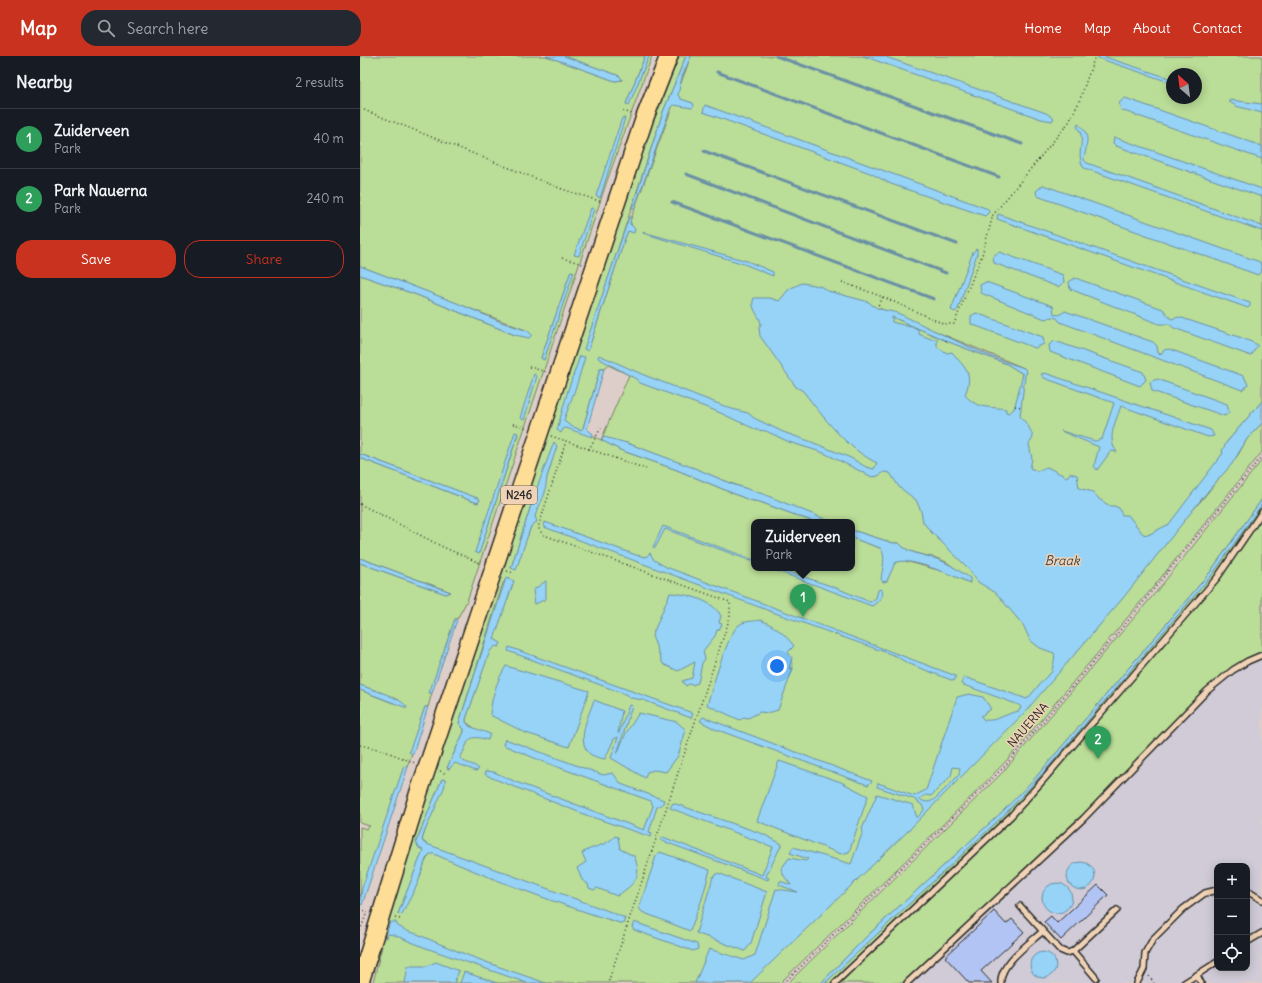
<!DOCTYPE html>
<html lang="en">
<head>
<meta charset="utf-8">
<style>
  :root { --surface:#171b24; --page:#242831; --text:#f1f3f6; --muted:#9ea1a6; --line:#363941; --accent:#c8321e }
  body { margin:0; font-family:Delius,sans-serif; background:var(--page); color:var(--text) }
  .controls { position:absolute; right:12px; bottom:12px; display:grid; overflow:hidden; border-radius:8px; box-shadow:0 2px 10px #0003 }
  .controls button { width:36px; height:36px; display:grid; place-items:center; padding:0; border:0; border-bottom:1px solid var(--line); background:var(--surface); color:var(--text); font:20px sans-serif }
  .compass { position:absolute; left:806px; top:12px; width:36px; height:36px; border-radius:50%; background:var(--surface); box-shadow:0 2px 10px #0003; rotate:332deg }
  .you { position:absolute; left:417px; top:610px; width:14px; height:14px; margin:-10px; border:3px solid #fff; border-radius:50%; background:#1a73e8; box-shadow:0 0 0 6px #1a73e833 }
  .badge { display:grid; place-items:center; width:26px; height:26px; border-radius:50%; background:var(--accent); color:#fff; font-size:13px; font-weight:700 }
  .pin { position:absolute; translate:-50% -33px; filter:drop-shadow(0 1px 2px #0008) }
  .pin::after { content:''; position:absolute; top:21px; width:14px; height:12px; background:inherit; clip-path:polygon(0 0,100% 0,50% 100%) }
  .popup { position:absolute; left:391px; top:463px; width:104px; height:52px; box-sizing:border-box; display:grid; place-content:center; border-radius:8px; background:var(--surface); filter:drop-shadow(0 1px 3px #0005); font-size:13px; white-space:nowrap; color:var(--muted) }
  .popup b { font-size:15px; color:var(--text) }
  .popup::after { content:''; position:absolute; left:50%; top:100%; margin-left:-8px; border:8px solid transparent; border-top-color:var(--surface) }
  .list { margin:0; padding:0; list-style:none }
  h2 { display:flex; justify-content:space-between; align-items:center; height:52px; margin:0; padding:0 16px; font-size:17px }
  h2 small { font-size:13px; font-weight:400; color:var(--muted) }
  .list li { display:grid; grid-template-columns:26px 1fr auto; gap:12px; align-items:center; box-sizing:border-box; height:60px; padding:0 16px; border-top:1px solid var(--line) }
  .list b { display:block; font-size:15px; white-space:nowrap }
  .list p { margin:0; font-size:13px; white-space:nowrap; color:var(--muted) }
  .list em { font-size:13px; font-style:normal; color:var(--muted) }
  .actions { display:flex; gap:8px; padding:12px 16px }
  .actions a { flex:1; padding:9px 0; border:1px solid var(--accent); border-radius:16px; text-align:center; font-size:14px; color:var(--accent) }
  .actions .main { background:var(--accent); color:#fff }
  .icon { flex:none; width:22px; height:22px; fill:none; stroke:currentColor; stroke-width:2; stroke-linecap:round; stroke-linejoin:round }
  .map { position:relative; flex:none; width:902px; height:927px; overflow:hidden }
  header { display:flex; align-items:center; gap:24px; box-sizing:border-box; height:56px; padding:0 20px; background:var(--accent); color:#fff }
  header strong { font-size:19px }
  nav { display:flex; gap:22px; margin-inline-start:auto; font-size:14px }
  .search { width:280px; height:36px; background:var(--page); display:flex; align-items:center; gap:10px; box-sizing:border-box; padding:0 14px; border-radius:16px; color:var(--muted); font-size:15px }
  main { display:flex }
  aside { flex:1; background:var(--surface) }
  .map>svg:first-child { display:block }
</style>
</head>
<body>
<header>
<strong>Map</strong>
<div class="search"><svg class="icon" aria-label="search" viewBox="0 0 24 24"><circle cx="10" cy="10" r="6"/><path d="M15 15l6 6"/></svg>Search here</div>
<nav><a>Home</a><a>Map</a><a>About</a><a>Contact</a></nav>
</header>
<main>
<aside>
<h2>Nearby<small>2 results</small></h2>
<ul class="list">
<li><span class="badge" style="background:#2e9e5b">1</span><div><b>Zuiderveen</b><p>Park</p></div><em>40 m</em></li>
<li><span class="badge" style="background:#2e9e5b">2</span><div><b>Park Nauerna</b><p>Park</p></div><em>240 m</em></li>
</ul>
<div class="actions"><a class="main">Save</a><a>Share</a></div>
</aside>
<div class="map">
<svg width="902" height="927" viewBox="0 0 902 927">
  <rect width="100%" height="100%" fill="#ddcec9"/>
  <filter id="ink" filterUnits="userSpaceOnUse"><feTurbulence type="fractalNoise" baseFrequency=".025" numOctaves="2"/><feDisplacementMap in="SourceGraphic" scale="8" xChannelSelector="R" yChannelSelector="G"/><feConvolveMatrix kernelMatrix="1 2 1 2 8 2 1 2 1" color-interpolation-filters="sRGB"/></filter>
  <g filter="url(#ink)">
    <path fill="#d0cbd6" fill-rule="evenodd" d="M902,567V927H545L847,632L864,617L884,604ZM857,810H887V912H857Z"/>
    <path fill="#badd97" stroke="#728461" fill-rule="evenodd" d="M0,0H186L255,25L262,24L259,20L204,0H285L266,48L277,29L289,0H292L247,125L107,545L97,563H95L70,636L72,637L68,651H65L50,696L52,697L47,711H44L0,841V771L6,773L10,770L0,767V634L33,647L39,644L0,629V507L86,538L91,536L0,502V402L109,444L118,447L119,443L0,398V219L57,239L155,279L168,275L0,210ZM211,215L213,216L184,304L181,302ZM155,377L158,378L119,497L116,496Z
      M316,0H326L303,56L225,293L228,295L265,182L268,175L274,176L270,165L331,0H902V345L866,387L863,397L853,412L813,464L806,471L788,479L799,495L803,491L806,483L840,446L878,399L887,383L902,367V396L795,529L648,703L612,740L420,927H13L22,890L9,927H2L267,135ZM812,18H836V42H812ZM519,252L664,312L667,316L662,322L663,318L647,308L589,286L532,261ZM248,309L269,319L241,384L221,374L223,372L240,313H244ZM242,384L267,387L472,466H492V474L533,487H539C549,500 572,498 586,506C595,511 602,520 610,527L585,516L545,505L520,492L492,482V512H394V466H454L400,446L389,444L317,414L260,394ZM191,408L168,479L151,512L174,440ZM147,522L153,525L106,663V666L114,672L105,691L89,713L87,712L104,676V673L99,667L143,527ZM82,723L62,784L72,793L38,858L64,793L59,792L56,786Z
      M902,404V443L848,519L676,721L650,749L506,881L461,927H428L642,717L796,536Z
      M902,448V596L880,606L847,632L691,791L545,927H465L643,760L684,716L852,519Z"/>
    <path fill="#96d3f7" stroke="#6b90a5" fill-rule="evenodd" d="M186,0H204L260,20L262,24L255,25Z
      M285,0H289L269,49L266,48Z
      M326,0H331L322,21L318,39L321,43L333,47L334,50L332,52L314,49L311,51L274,153L272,152L303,56Z
      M503,0H523L686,57L694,62L692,65L681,63Z
      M737,0H742L812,23V27L738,2Z
      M765,42L902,90V103L761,54L759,47Z
      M870,44L902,48V57L876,50L868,45Z
      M345,49L628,153L629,156L625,160L531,128L510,117L343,56Z
      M262,62H265L240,142L236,140Z
      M718,68C732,79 726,89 724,104L727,107L902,170V175L724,112C714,98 728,83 717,71Z
      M754,81L902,133V141L756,90L753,87Z
      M683,129L900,206L902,214L898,219L677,140L676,135Z
      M231,152L234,153L219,200L214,199Z
      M638,158L890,247V250L888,252L637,163Z
      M269,161H271L270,168L275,173L274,177L268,175L265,182L228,295L224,293Z
      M283,176L387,205L413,216V220L384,208L283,177Z
      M617,192V198L598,253L595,256L591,254L613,196Z
      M639,196L703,219L704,226L698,231L634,207L633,200Z
      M0,210L97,247L141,266L168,275L172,279L169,282L155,279L57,239L0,219Z
      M211,215L214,216L184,304L181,302Z
      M715,222L803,253L811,263L819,261L885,283L898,289L891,300L814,272L809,268H799L710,233L709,226Z
      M626,226L693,250L694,258L699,259L705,255L793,286L797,290L798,297L801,298L804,294L809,293L884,320L888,329L882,334L700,266L697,262L691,261L685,263L621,237L620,229Z
      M442,227L460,230L468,235L509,246C515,255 533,254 542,259C582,278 622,299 664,312L667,316L665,320L660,360C666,367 671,372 673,382L669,388L672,403L670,412L677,415L687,411L707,421L710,417L717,419L719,432L733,436L739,443L750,450H754L759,452L762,459H768L783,478L788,479L809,468L863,397L862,395L866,387L902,345V367L887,383L872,408L848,435L763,542L665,656L547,776L390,927H335L349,893L384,904L395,899L416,833L438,836L419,829L420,825L431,829L424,820L421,813L429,802L446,805L448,803L430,797L433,791L491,808L503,775L502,773L517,738L553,749L557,762L564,754L562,749L554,743L517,731L518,727L554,740L566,734L597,641L609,638L623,641L631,653L621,660L624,664C637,666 646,657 659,655L661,651L659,649L601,628L604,621L667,643C676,634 682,623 692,616C692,609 696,604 694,597L680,592L670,584L663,569L636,537L618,526L606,510L570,475L563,466L561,455L556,444L539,431L530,417L524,416L518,420L512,421L464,397L429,386L406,375L397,374L356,355L280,327L276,323L238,302L239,299L284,319L372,353L388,357L394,362L423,376L449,385L491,402L506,411L514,413L517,407C486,392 464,362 443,335L436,331L400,280L399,272L401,268C400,259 389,252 394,242H410L419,245L429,233ZM532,261L589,286L647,308L663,318L654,353L648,357L646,356V353C628,350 618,354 605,339C614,316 605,313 592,296L587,297L577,291V283H571L559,278L558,273L532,266ZM593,711L600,712L599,719L576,742C570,747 566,747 559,743L566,739L571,740L591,720Z
      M616,257L683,281L684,288L675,292L611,268V260Z
      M695,285L783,316L786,324L780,330L690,296L689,289Z
      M220,300L225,301L217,328L204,364L209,369L221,374L223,372L240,313H244L227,373L233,378L232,381L206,372L203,373L201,377L197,374L208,334Z
      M685,317L851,374L854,380L848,381L761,350C756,365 746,383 757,396L751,395L737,414L734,410L739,391L701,375L735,385L742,383L754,347L684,322L681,318Z
      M174,318L177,320L164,364L160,362Z
      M797,323L867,348L869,356L865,360L792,335L790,326Z
      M155,376L158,377L119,498L115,496Z
      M244,381L267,387L337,413L372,428L403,438L472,466H454L400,446L389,444L317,414L260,394L241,384Z
      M194,386L197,390L187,421L185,437L175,460L177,466L172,469L170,473L156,514L151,512L174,440Z
      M0,398L120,443L118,447L109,444L0,402Z
      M902,443V448L852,519L684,716L643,760L465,927H461L506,881L643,755L676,721L848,519Z
      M185,466L276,499L286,501L290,497L294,504L306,511L596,620L594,625L547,607L536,600L415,557L184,471Z
      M303,470L394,504V506L305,473L295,492L293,491Z
      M492,474L533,487H539C548,499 571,499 584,506C593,510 602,517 610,522V527C597,521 546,499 535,507L527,525L523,526L521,523C522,514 527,499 520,492L492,482Z
      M0,502L85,534L91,536L86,538L0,507Z
      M409,512H417L474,531L510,546L516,542L518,534L521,533C524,541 518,546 512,550Z
      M146,522L154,525L134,583L141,587L139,591L136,590L130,595L106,663V666L109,670L130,678L128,684C105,677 110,686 100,702C104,708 114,707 119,713L116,715L95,707L89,713L87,712L104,676V673L99,667Z
      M186,525V543L175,548L173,534Z
      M310,537C327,538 353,544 361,560L359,567L362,568L359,574H357L355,580L343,595L345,603L342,607L338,627L332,629L329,628L326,630L322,625L332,622L335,606L318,615L303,608L292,580Z
      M95,563L97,564L72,637H69Z
      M400,564C414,569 425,578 434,590L428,596L432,602L429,613L433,612L418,654L408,657L400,656L388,662L384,661L380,664L347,649C352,633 368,576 379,569C386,564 392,566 400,564Z
      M149,591L330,656L333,658L331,662L283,644L271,642L265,638L148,595Z
      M146,610L229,635L209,691L166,677L130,659C132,640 136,626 146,610Z
      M0,629C10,633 44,642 47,652L0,634Z
      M234,644L262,655L258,677H259L269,649L272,650L257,698L266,677L279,657L317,666L326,674L318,700L306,716L294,714L287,716L285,722L251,702L258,681L254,683L245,703C240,702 234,701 230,698C215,685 229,659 234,644Z
      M65,651H68L53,698L49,696Z
      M343,661L512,725L508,729L355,673L340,665Z
      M145,683L243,719L253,717L261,728L304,744L302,749H300L297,751L289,776L292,777L291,781L226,759L132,722L125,718L126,715L134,716L156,726L284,774L293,750L291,745L184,706L143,689Z
      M419,705L481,726L508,740L489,796L481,798L397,765Z
      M44,710L48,711L2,849H0L2,832Z
      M82,723L86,724L84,732L64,777L62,784L64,787L251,856L265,862L263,868C198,848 135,825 74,798H70L66,803L58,827L42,858L40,859L38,858L63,794L59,792L56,786Z
      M313,747L403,778L422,788L407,818L406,821L409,822L408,824L300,784L303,781L402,819L413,791L310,752Z
      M255,780L258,781L260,793L274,800C283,822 275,827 257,840L237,832L234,834L229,832L228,828L222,824L217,812L226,806L222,797C232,790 247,790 255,780Z
      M300,796L350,814L342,843L330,875L282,856L279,852L296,800Z
      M707 820a14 14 0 1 1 28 0a14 14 0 1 1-28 0Z
      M358,817L407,836L391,887L385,895L336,877L353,821Z
      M682 842a15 15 0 1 1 30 0a15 15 0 1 1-30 0Z
      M30,866H36L37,869C49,878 52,875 64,881C104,899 145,913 186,927H167L66,892L34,879L28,878L27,882H25Z
      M274,866L337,888L338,893L333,895L274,874L272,871Z
      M670 909a13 13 0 1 1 26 0a13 13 0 1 1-26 0Z
      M76,906L99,915L94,927H45L48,910H67Z
      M104,916L137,927H100Z"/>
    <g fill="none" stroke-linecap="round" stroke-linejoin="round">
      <path stroke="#6b90a5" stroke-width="3" d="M416,0L662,88
        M357,16L639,121
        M344,95L597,188
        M326,118L586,217
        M312,146L574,243"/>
    </g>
    <path fill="#b2c4f4" stroke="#2b2b2b" d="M738,829L748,839L701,884L684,866L691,860L697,867Z
      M634,855L646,868L652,863L664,876L621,915L632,927H609L585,901Z"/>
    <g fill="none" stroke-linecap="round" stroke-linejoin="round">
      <g stroke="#2b2b2b" stroke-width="8">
        <path id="lane" d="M887,835L902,844
          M660,850L700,894L707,897L713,895L757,854
          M887,886L902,877
          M713,895L736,922
          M837,919L841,927
          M475,927L651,760L685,722L857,522L902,456
          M547,927L723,763L847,635L873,614L888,605L902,599
          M641,927C639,908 670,887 683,875
          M777,927L784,913L785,897L793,883L823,853L845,837L857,834
          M824,927L857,906"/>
      </g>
      <g stroke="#2b2b2b" stroke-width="20">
        <path id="primary" d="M0,926L58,739L285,61L309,0"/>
      </g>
      <path stroke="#2b2b2b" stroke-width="1.5" stroke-dasharray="1 3" stroke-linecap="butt" d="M4,54L202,133L242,146
        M263,55L272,58
        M202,202L223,208
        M482,226L523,241L517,251
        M523,241L584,268H594L622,199L633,159L709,66L719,46L735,0
        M586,285L588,281
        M169,311L187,316
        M655,350L662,351
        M153,368L167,372
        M241,372L229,393L286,413
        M191,380L206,385
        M229,393L206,385L179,469V474L184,479L370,546V561L248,927
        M0,448L83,491L122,508
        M147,515L154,517
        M0,689L22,694L55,707
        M80,715L87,718
        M0,853L8,856
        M35,862L40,863
        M0,875L7,856
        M789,920L794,927
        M424,927L645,710L767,566L902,400"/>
      <use href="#lane" stroke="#f0d3b6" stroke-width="5"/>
      <use href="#primary" stroke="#fedd96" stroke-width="17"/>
    </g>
  </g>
  <g text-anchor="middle" stroke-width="3" stroke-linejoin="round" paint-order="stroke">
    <rect fill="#f0d3b6" stroke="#665d55" stroke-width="1" x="141" y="430" width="36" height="18" rx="3"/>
    <g font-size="11" font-weight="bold" fill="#2b2b2b">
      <text x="159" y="443">N246</text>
    </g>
    <g font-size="12" fill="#2b2b2b" stroke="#f0d3b6">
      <text transform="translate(668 669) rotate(-49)" y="4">NAUERNA</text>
    </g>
    <g font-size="13" font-style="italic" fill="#3b444a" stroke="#f0d3b6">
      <text x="702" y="509">Braak</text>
    </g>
  </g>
</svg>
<div class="controls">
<button>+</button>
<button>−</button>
<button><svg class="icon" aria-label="locate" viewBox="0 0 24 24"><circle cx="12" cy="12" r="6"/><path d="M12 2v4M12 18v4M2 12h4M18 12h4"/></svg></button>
</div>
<svg class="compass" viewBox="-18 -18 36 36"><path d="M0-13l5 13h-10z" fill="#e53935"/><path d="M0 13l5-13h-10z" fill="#9ea1a6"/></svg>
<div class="you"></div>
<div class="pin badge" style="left:443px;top:561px;background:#2e9e5b">1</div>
<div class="popup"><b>Zuiderveen</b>Park</div>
<div class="pin badge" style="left:738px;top:703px;background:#2e9e5b">2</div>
</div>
</main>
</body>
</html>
